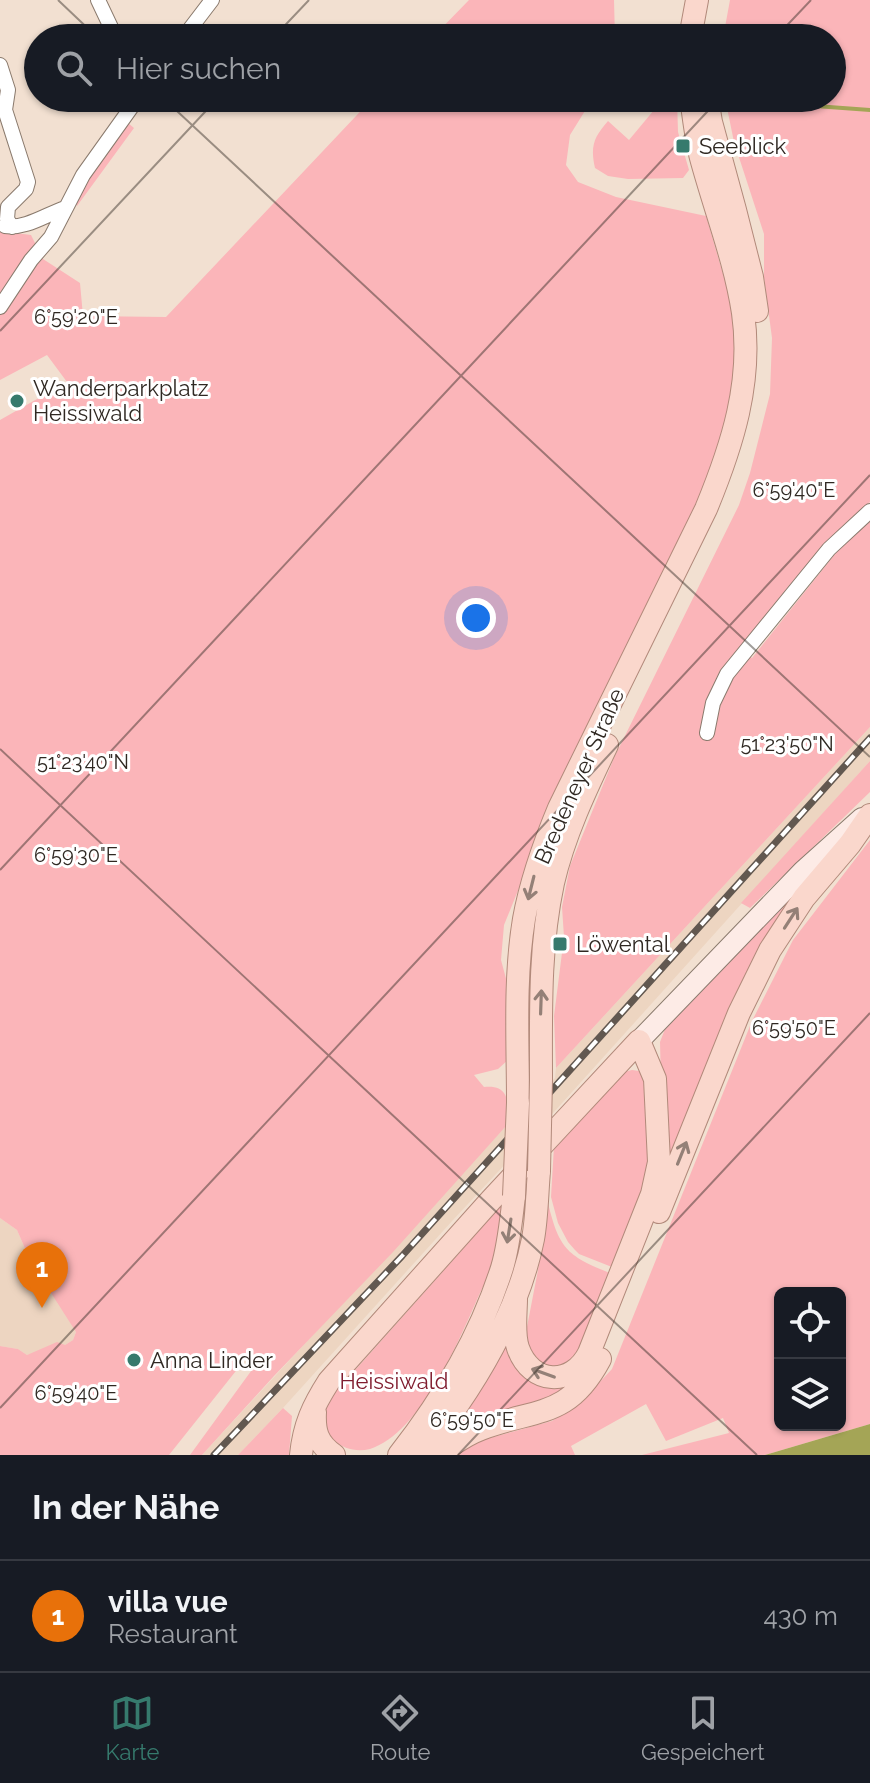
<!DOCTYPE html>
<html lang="de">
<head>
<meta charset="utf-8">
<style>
  :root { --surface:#171b24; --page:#20242c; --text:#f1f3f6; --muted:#9ea1a6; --line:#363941; --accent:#367a6d }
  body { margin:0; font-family:Raleway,sans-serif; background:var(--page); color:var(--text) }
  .controls { position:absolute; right:24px; bottom:24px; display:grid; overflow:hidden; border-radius:12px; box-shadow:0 2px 6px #0004 }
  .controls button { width:72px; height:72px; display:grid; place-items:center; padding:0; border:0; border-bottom:2px solid var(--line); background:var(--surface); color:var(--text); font:40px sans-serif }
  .you { position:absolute; left:476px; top:618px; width:28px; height:28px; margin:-20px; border:6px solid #fff; border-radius:50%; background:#1a73e8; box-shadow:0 0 0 12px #1a73e833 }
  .badge { display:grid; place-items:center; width:52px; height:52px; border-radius:50%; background:var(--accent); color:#fff; font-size:26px; font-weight:700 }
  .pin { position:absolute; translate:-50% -66px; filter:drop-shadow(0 2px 4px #0008) }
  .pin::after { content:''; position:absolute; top:42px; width:28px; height:24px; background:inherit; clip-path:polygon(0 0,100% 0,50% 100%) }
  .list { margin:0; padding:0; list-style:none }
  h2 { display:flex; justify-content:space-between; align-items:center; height:104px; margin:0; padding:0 32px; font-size:34px }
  h2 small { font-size:26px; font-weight:400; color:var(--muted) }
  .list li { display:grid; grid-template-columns:52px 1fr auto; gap:24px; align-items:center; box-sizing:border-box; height:112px; padding:0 32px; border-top:2px solid var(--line) }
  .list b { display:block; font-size:30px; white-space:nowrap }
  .list p { margin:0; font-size:26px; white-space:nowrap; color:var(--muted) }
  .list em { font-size:26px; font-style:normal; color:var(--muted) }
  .icon { flex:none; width:44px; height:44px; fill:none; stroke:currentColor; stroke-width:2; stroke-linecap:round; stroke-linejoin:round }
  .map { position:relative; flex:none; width:870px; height:1455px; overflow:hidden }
  .search { position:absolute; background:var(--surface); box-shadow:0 2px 6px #0004; left:24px; right:24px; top:24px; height:88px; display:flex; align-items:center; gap:20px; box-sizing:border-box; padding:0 28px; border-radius:44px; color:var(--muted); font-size:30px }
  .sheet { height:216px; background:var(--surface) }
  nav { display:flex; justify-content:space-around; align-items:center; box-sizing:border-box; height:112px; border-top:2px solid var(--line); background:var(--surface); font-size:22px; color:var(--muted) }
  nav a { display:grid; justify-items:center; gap:4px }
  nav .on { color:var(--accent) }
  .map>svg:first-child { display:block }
</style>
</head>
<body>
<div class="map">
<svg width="870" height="1455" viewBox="0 0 870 1455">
  <rect width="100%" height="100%" fill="#f2e0d1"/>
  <path fill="#edd5c1" d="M870,727V761L554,1112L453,1220L283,1408L238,1455H202L507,1125L555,1078L556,1068Z
    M0,1218L17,1230L30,1260L73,1325L76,1332L73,1340L65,1345L27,1355L18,1349L0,1346Z"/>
  <path fill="#fbb5b9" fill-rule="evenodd" d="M469,0H614L615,38H432Z
    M730,0H870V502C819,543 781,597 740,648L752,658L835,554L861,526L870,520V727L556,1068L554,1016L564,937L562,907L570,866L614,758L739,505L750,473L770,394L772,338L764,278V234L734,142L725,98H832V38H723Z
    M373,98H593L570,135L566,165L578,182L616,197L706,216L736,318L739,365L719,460L547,819L504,925L501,960L508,986V1060L498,1069L474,1075L484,1087C512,1084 508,1106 507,1125L393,1252L274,1376L202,1455H190L259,1360L251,1352L169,1455H0V1346L18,1349L27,1355L57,1342L65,1345L73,1340L76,1332L30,1260L17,1230L0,1218V420L67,382L47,355L0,380V231L31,235L43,259L80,283L83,316L166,317Z
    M661,98H677L678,132L689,170L683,178L628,179L608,176L595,168C590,146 594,137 608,121L629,140L654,110Z
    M128,123L134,128L77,206L75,201L87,178Z
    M870,761V792L750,908L741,903Z
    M870,840V1424L765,1455H642L729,1433L723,1418L666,1441L646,1404L571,1446L575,1455H453L486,1439L552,1421L581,1402L612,1369L752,1021L793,940ZM780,1293H840V1425H780Z
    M817,870L676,1154L663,1162L660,1042L667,1024Z
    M632,1070L639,1071L647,1077L648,1172L617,1269L579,1254L575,1250L568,1242L558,1223L551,1197L554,1146L624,1072Z
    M546,1195C559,1249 564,1255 615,1275L583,1352L557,1369L539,1363L528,1347L526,1332L538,1270Z
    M502,1205C501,1220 502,1239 498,1254C494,1267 486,1280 480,1293C460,1338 421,1433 370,1449C345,1455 321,1438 324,1411C326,1393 345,1379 357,1368Z
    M512,1321L516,1356L578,1384L436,1449Z
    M283,1408L292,1416L289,1455H238Z"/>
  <path fill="#a4a556" d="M870,1424V1455H765Z"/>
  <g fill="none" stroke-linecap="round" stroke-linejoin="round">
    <path stroke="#a4a556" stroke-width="4" d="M783,98L788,104L870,110"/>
    <g stroke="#8a7a6d" stroke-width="16">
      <path id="minor" d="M98,0L116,38
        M183,38L212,0
        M0,65L8,90L5,110L28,182L26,189L8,207L7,219L12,227
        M5,226C26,229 45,215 65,208
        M0,307L31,260L51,237L83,175L138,98
        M707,733L713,703L727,674L829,549L870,511"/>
    </g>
    <g stroke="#8a7a6d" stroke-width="22">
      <path id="secondary" d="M639,1041L803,871L862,818"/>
    </g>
    <g stroke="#b1897a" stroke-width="24">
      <path id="primary" d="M690,38L697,0
        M707,98L711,122L735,210L752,277L757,311
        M541,1080C541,1015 539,948 553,883C564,835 586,789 607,745
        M518,1103C518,1042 514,979 524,919C531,880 544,844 559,808L706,509C732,446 753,382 743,313C735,260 715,210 701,158C696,139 694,118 691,98
        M659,1212L739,1013L770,950L804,898L850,844L870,815
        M315,1412C314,1431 317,1443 334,1455
        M301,1455C304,1425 313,1406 329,1381L491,1200L639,1041L655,1079L659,1162L652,1194L589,1353C572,1387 531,1385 518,1348C513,1333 516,1314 516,1298
        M399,1455C443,1399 480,1337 502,1268C509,1245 511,1220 514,1196
        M420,1455C471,1392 517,1319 533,1239C537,1217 537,1194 539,1171
        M438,1455C451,1445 465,1435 481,1429C536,1408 568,1419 600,1359"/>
    </g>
    <use href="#minor" stroke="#fff" stroke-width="14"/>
    <use href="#secondary" stroke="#fdebe6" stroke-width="20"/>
    <use href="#primary" stroke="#fad7cc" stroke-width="22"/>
    <g stroke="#625850" stroke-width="7">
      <path id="rail" d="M214,1455L402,1256L870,738"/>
    </g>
    <use href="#rail" stroke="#fff" stroke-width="4" stroke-dasharray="12" stroke-linecap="butt"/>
    <g stroke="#b1897a" stroke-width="24" stroke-linecap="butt">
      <path id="primary-bridge" d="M539,1171L541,1080
        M514,1196L518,1103"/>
    </g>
    <use href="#primary-bridge" stroke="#fad7cc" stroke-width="22"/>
  </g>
  <defs><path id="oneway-shaft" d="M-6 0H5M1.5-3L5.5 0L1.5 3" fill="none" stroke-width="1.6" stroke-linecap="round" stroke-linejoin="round" transform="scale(2)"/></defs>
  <g stroke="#948077">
    <use href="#oneway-shaft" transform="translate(531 888) rotate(104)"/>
    <use href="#oneway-shaft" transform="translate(791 918) rotate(-57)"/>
    <use href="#oneway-shaft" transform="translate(541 1002) rotate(-88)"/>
    <use href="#oneway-shaft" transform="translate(682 1153) rotate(-68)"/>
    <use href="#oneway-shaft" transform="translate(509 1231) rotate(99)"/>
    <use href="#oneway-shaft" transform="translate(543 1373) rotate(-160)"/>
  </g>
  <path fill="none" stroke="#2f2822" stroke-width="2" stroke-opacity="0.45" d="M58,0L98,38M273,38L309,0M775,38L811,0M163,98L870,757M0,331L218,98M0,749L757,1455M0,870L720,98M0,1408L870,475M458,1455L870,1013"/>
  <g fill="#367a6d" stroke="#fff" stroke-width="3">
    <rect x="675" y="138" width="16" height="16" rx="4"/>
    <circle cx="17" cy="401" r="8"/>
    <rect x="552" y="936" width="16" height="16" rx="4"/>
    <circle cx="134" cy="1360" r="8"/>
  </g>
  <g text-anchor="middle" stroke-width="6" stroke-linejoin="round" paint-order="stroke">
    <g font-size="22" fill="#2f2822" stroke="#fff" text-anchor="start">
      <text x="699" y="154">Seeblick</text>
      <text x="33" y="396">Wanderparkplatz<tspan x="33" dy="25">Heissiwald</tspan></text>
      <text x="576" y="952">Löwental</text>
      <text x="150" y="1368">Anna Linder</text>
    </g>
    <g font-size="22" fill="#2f2822" stroke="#fff">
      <text transform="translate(579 776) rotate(-66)" y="8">Bredeneyer Straße</text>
    </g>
    <g font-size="22" fill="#801d2f" stroke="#fff">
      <text x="394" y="1389">Heissiwald</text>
    </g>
  </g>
  <g font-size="20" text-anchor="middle" fill="#2f2822" stroke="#fff" stroke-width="6" stroke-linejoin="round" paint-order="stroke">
    <text x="76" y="324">6°59'20"E</text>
    <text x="794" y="497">6°59'40"E</text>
    <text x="787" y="751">51°23'50"N</text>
    <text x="83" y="769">51°23'40"N</text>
    <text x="76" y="862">6°59'30"E</text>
    <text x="794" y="1035">6°59'50"E</text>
    <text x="76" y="1400">6°59'40"E</text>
    <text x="472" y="1427">6°59'50"E</text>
  </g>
</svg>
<div class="controls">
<button><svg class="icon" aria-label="locate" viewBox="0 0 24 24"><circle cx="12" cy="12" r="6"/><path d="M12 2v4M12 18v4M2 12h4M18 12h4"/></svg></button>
<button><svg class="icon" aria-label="layers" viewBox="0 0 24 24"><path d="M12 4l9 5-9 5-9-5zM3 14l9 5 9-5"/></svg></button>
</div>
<div class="you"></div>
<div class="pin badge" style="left:42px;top:1308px;background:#e8710a">1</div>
<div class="search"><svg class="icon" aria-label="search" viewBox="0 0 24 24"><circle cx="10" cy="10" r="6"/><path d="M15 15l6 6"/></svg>Hier suchen</div>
</div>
<section class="sheet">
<h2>In der Nähe<small></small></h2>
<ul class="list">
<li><span class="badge" style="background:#e8710a">1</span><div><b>villa vue</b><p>Restaurant</p></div><em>430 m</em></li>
</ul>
</section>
<nav>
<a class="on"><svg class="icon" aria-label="map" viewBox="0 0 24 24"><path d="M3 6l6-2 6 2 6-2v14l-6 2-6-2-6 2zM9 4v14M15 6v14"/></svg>Karte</a>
<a><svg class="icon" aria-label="directions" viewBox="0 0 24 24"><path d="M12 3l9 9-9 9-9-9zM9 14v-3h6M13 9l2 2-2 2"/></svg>Route</a>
<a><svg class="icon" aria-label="saved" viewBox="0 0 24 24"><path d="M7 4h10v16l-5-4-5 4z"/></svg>Gespeichert</a>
</nav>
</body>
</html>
